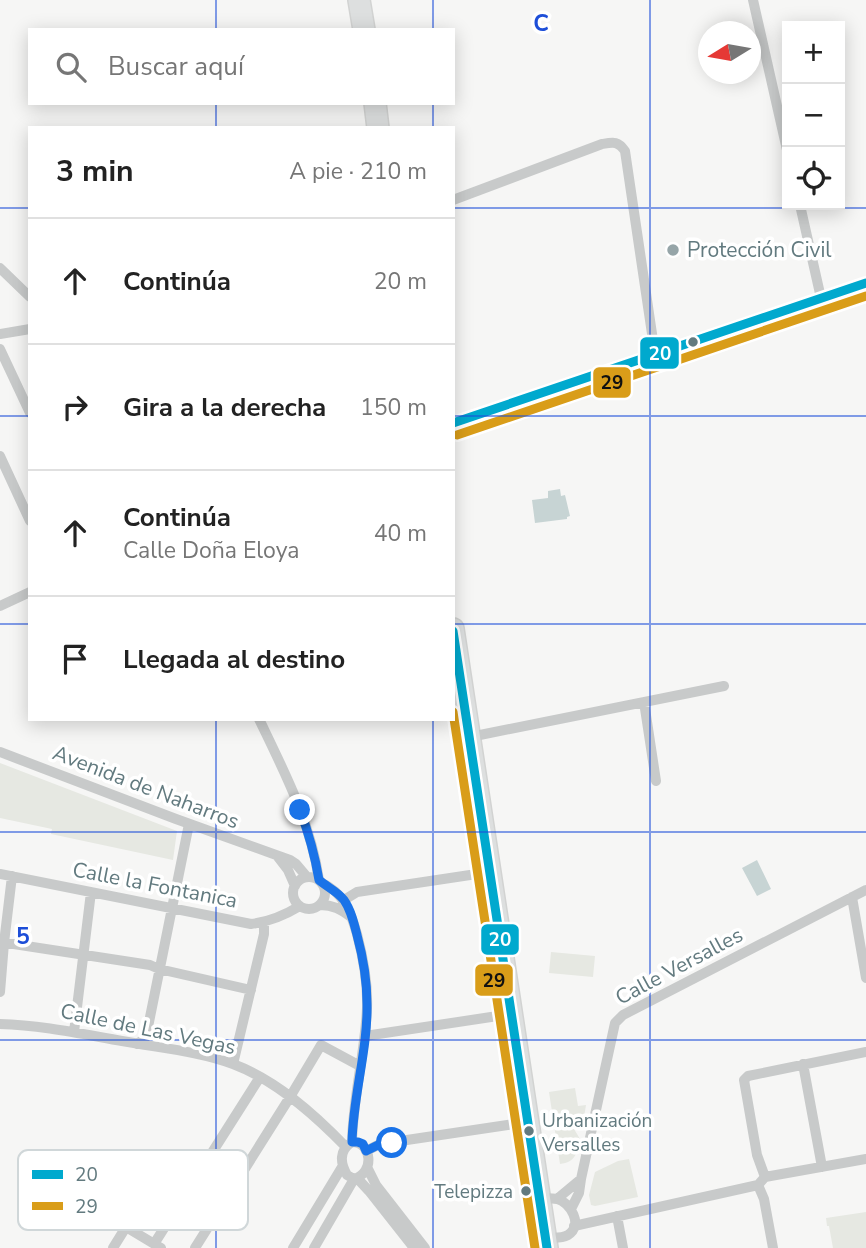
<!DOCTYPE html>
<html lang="es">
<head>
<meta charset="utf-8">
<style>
  :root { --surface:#fff; --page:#f6f6f6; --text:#222; --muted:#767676; --line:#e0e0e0 }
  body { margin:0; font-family:"Nunito Sans",sans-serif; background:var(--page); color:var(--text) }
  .controls { position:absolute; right:21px; top:21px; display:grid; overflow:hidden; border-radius:0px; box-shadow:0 4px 18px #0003 }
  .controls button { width:63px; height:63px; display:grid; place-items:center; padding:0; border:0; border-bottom:2px solid var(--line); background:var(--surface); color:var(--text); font:35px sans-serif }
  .compass { position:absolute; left:698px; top:21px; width:63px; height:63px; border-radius:50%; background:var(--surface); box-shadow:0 4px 18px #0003; rotate:259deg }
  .stop { position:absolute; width:21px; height:21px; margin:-16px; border:5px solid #1a73e8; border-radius:50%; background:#fff }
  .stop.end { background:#1a73e8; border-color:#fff; box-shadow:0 2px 7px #0008 }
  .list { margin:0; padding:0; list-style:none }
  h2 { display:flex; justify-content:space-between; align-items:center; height:91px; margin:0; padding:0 28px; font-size:30px }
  h2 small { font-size:23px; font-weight:400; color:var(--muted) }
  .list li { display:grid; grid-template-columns:46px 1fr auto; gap:21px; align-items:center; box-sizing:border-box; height:126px; padding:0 28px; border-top:2px solid var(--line) }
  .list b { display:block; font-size:26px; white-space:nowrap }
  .list p { margin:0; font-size:23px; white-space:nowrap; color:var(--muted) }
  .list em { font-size:23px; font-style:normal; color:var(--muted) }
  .icon { flex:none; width:38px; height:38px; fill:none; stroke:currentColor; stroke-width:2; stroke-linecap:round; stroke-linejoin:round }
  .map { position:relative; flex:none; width:866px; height:1248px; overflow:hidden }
  .search { position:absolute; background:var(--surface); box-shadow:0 4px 18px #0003; left:28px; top:28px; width:427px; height:77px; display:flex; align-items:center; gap:18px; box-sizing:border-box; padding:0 24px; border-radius:0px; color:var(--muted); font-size:26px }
  .panel { position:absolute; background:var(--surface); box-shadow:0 4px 18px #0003; left:28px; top:126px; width:427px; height:595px; border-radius:0px }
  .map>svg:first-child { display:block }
</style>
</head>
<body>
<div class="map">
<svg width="866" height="1248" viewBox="0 0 866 1248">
  <rect width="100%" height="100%" fill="#f6f6f5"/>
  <path fill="#e6e8e2" d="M0,763L177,831L173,860L51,834L52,829L0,818Z
    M551,952L595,956L593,977L549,973Z
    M575,1088L578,1106L586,1105L583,1123L578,1119H561L562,1128L574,1129L580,1139C577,1153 576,1162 560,1164L549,1092Z
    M629,1159L638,1197L595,1206L591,1205L589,1195L595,1172L618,1161Z
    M866,1212V1248H833L829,1226H827L826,1218Z"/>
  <path fill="#c7d4d4" d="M560,489L561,496L565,495L570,516L567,517V519L535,523L532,500L548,498V491Z
    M757,860L771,889L757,896L742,868Z"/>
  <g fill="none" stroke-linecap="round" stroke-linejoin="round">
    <g stroke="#d2d3d2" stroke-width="24">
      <path id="highway" d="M359,0L364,30
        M375,103L378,128
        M453,629L547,1248"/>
    </g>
    <path stroke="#c8caca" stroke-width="10" d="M753,0L787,150
      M453,200L602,144C614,142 618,141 625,151L655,354
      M800,205L821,298
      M0,268L30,297
      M0,334L30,329
      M0,349L30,413
      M453,423L866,283
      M0,456L30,521
      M0,606L30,592
      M644,702L656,781
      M259,719C284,771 311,823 319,880
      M470,737L724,686
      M0,752L176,819L290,860L296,864L307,877
      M278,857L288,870L295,886
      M0,874L251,924C269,922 285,915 300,906
      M293 893a16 16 0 1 1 32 0a16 16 0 1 1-32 0Z
      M322,883C343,892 351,913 357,934C363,957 368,984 367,1008C365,1053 353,1097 352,1142
      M852,897L866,978
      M344,900L357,892L490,872
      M320,905C333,905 341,909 351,917
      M0,942L150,965L159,969L251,990
      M0,992L4,943L12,876
      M0,1024C41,1025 82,1034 122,1041C159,1048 198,1051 233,1064C276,1080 314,1114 345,1146
      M74,1032L91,892
      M365,1036L511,1014
      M137,1044L144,1039L147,1032L189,824
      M233,1064L264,934V922
      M803,1064L822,1167
      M352,1142C372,1142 375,1173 354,1179L347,1175C340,1163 339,1150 352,1142Z
      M366,1151L380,1144L528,1122
      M368,1169L376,1185L425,1248
      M765,1177L757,1155L744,1080L748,1076L866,1052
      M357,1178L369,1191L414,1248
      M758,1185L764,1199L773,1248
      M539,1199C545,1198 551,1198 557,1199C570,1202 584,1225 568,1235C562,1238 552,1238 545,1237
      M557,1199L581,1179
      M571,1209L579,1193L581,1179L615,1023L623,1015L866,890
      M617,1216L623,1248
      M574,1226L758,1185L765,1177L866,1159
      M154,1244L260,1077
      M113,1248L126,1227L161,1248
      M195,1248L290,1097L321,1045L360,1066
      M293,1248L342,1167
      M314,1248L354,1179"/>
    <use href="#highway" stroke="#dddfdf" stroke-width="21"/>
    <g stroke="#fff" stroke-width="14">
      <path id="bus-1" d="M453,423L866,283
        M453,631L547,1248"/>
    </g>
    <g stroke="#fff" stroke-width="14">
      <path id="bus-2" d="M457,435L866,296
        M453,712L535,1248"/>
    </g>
    <use href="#bus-1" stroke="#00a9ce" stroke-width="9"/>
    <use href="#bus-2" stroke="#d99d19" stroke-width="9"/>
  </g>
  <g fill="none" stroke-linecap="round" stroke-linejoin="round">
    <path stroke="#1a73e8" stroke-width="9" d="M300,810C309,834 315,856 319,880C327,887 337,891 344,900C351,910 354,923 357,935C363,957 367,980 367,1004C368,1049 353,1096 352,1142H358L363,1144L366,1151L380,1144L392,1143"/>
  </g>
  <path fill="none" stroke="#1d4ed8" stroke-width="2" stroke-opacity="0.55" d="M216,0V30M433,0V30M650,0V1248M216,103V128M433,103V128M0,208H30M453,208H866M0,416H30M453,416H866M0,624H30M453,624H866M216,719V1248M433,719V1248M0,832H866M0,1040H866"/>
  <circle fill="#96a5a8" stroke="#fff" stroke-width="2.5" cx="673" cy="250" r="7"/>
  <g fill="#627a7f" stroke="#fff" stroke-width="2.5">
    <circle cx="693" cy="342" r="6"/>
    <circle cx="529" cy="1131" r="6"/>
    <circle cx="526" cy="1191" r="6"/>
  </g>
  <g text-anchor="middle" stroke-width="7" stroke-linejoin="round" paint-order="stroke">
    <g font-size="19" fill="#627a7f" stroke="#fff" text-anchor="start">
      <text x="542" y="1127">Urbanización<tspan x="542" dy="24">Versalles</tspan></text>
      <text x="513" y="1198" text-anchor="end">Telepizza</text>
    </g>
    <g font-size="21" fill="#627a7f" stroke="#fff" text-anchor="start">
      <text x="687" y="257">Protección Civil</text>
    </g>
    <g font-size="21" fill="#627a7f" stroke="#fff">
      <text transform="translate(146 787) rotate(21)" y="7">Avenida de Naharros</text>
      <text transform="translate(155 885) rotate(11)" y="7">Calle la Fontanica</text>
      <text transform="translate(679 966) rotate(-28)" y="7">Calle Versalles</text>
      <text transform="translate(148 1029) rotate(12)" y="7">Calle de Las Vegas</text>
    </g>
  </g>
  <rect x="18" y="1150" width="230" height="80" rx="10" fill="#fff" stroke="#d0d7d9" stroke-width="2"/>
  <rect x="32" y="1170" width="31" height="9" fill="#00a9ce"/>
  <rect x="32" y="1202" width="31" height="8" fill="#d99d19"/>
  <g font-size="19" fill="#627a7f">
    <text x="75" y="1181">20</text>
    <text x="75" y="1213">29</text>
  </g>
  <g font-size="23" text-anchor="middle" font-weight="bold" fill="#1d4ed8" stroke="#fff" stroke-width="7" stroke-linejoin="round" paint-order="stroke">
    <text x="541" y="31">C</text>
    <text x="23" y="944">5</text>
  </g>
  <g stroke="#fff" stroke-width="2.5">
    <rect x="639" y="336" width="41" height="34" rx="7" fill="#00a9ce"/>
    <rect x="592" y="366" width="40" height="33" rx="7" fill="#d99d19"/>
    <rect x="480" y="923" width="40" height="33" rx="7" fill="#00a9ce"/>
    <rect x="474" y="963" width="40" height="34" rx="7" fill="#d99d19"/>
  </g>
  <g font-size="19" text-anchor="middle" font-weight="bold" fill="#fff">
    <text x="660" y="360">20</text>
    <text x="500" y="946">20</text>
  </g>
  <g font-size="19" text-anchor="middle" font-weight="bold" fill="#111">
    <text x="612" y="389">29</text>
    <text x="494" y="987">29</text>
  </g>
</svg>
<div class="controls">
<button>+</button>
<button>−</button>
<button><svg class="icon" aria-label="locate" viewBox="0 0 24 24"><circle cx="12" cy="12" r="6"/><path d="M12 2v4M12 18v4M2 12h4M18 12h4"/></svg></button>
</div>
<svg class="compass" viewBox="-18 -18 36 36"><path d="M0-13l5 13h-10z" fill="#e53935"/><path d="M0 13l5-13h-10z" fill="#767676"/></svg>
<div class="stop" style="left:392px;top:1143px"></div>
<div class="stop end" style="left:300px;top:810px"></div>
<div class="search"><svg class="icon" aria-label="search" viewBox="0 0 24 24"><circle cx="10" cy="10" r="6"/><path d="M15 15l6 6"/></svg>Buscar aquí</div>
<section class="panel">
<h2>3 min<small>A pie · 210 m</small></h2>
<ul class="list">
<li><svg class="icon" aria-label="ahead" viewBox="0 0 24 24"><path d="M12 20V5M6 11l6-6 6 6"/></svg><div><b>Continúa</b></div><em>20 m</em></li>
<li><svg class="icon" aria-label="right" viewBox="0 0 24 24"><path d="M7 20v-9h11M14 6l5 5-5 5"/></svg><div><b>Gira a la derecha</b></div><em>150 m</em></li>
<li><svg class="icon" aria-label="ahead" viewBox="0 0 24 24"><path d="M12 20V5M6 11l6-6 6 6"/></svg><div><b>Continúa</b><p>Calle Doña Eloya</p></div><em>40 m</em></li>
<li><svg class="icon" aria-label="arrive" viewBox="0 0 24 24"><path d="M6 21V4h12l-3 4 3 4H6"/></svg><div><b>Llegada al destino</b></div></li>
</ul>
</section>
</div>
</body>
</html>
